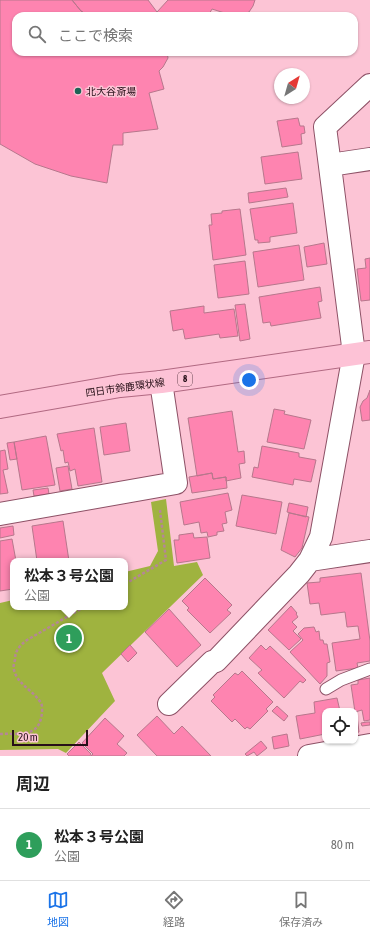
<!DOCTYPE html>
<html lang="ja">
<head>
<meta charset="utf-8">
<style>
  :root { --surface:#fff; --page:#f6f6f6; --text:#222; --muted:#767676; --line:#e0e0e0; --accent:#1a73e8 }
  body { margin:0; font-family:"Asap Condensed","Noto Sans JP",sans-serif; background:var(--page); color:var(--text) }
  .controls { position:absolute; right:12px; bottom:12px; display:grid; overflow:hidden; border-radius:8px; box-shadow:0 1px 3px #0004 }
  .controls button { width:36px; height:36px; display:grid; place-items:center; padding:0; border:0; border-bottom:1px solid var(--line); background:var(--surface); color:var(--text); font:20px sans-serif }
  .compass { position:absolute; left:274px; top:68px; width:36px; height:36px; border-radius:50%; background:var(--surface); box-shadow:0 1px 3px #0004; rotate:37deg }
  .scale { position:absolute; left:12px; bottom:10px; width:76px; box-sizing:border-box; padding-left:4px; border:2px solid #270f18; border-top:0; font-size:11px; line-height:14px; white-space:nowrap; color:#270f18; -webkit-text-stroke:3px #fcc4d5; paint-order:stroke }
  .you { position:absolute; left:249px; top:380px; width:14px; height:14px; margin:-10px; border:3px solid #fff; border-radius:50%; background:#1a73e8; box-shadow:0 0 0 6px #1a73e833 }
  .badge { display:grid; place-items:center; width:26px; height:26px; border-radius:50%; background:var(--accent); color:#fff; font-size:13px; font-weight:700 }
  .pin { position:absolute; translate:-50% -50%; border:2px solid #fff; box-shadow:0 1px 4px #0006 }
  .popup { position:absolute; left:10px; top:558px; width:118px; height:52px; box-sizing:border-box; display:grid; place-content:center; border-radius:8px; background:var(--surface); filter:drop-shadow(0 1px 3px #0005); font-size:13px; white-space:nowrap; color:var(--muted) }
  .popup b { font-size:15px; color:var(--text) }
  .popup::after { content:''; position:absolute; left:50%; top:100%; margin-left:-8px; border:8px solid transparent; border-top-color:var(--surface) }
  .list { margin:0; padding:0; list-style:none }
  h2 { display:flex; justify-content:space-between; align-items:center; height:52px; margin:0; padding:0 16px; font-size:17px }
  h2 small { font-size:13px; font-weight:400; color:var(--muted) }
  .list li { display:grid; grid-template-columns:26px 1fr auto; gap:12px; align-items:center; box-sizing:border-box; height:72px; padding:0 16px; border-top:1px solid var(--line) }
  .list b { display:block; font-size:15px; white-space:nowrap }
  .list p { margin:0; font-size:13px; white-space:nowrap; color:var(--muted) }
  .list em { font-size:13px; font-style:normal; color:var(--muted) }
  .icon { flex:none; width:22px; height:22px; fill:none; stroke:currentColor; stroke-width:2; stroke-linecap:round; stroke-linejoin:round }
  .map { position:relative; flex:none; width:370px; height:756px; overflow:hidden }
  .search { position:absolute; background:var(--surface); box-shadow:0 1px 3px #0004; left:12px; right:12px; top:12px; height:44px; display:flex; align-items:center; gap:10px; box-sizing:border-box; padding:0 14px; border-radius:12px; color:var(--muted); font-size:15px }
  .sheet { height:124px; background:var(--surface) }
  nav { display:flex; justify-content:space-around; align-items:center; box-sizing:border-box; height:56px; border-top:1px solid var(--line); background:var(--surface); font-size:11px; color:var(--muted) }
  nav a { display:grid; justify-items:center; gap:2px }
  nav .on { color:var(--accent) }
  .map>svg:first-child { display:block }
</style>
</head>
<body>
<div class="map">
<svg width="370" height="756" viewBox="0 0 370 756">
  <rect width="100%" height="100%" fill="#fcc4d5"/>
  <path fill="#9fb33f" d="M166,499L174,566L197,562L203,575L102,673L115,701L66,753L58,749L0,750V603L13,600V607H125V572L150,566L158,551L151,502Z"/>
  <path fill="#fe84b0" stroke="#b7778c" d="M0,0H72L81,11L89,16H16V52H167L168,58L163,67L159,71L164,89L149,93L158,129L123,133V145H113L107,183L71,176L35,164L0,144Z
    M72,0H148L157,12L150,16H89L81,11Z
    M168,0H255L253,6L249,12L242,15L234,16L212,9L208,16H150L157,12Z
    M298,118L300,126H304L305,133L301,134L302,144L282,147L277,121Z
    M298,152L302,179L265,184L261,157Z
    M286,188L288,197L249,203L248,193Z
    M293,203L297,233L270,237V242L258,243V240H255L250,209Z
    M240,209L246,255L213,260L209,225H212L211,214L222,213V211Z
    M324,243L327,264L307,267L304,247Z
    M299,245L304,280L258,287L253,252Z
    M370,258V300L361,301L357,269L366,268L365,259Z
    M245,261L249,294L218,298L214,265Z
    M320,287L322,301L318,302L321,318L271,326L270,322L263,323L259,297Z
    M245,304L250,339L240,341L235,305Z
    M204,306V313L234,309L238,336L220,338L219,334L185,339L183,329L173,331L170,311Z
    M370,390V420L362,421L360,407L363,401L367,398Z
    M274,409L285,411L284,414L311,420L304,449L267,442Z
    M232,411L238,452L244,451L245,463L239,464L241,478L226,481V477L213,479L212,473L197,476L188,418Z
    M126,423L130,451L104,455L100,427Z
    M94,428L102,482L78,486L75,469L70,471L68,462L65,463L63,450L61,451L57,434Z
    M46,436L55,485L22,490L14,442Z
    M14,442L17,459L10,460L7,443Z
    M262,446L299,453V457L316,460L311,482L294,479L293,485L252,477L254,467L258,468Z
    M5,450L8,469L3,470L8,493L0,494V451Z
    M68,466L72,489L60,491L56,468Z
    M212,473L213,479L226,477L227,488L192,493L189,477Z
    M48,488L49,494L34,496L33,490Z
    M228,493L232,510L225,512L227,523L222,524L224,531L217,532V535L208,537L207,532L201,533L199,522L184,525L180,502Z
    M242,495L282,502L276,534L236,526Z
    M289,503L308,507L306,517L287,512Z
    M289,513L309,517L302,548L295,557L281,550Z
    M63,521L69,561H37L32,526Z
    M13,526L14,535L0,538V528Z
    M193,533L194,538L207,537L210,558L177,563L174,540H179V535Z
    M12,539L16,561H13V589L0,591V541Z
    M361,573L370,641V661L357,663L358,668L336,671L332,643L360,639L358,626L347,627L345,612L321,615L319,603L310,604L307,583L320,582V578Z
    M205,578L232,605L227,610L231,613L210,633L187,610L189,608L182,601Z
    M291,606L297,613L296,614L298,617L292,622L297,627L293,631L301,639L289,650L268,630Z
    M169,609L201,645L177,667L145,632Z
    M314,627L316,632L319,631L320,640H323L324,644H327L330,662L327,663V676L320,684L290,652L303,640L298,634L304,628Z
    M130,645L137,653L128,662L121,654Z
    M261,645L266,650L270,646L306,680L303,683L300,681L284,698L258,673L262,670L249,658Z
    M242,671L273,702L266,709L268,711L250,729L247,727L245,729L235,719L232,722L211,701L215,697L213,695L235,673L238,675Z
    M370,678V720L364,721L362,710L355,712L351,685L358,684V680Z
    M337,698L340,711H325V734L300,739L296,716L315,713L314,702Z
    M277,706L288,716L284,721L272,711Z
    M157,716L174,734L182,726L211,756H157L137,735Z
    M355,716H357L359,732L355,733Z
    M105,718L124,736L117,744L127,753L124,756H91L93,754L82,743Z
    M367,722H370V725L362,726L361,723Z
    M287,734L289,746L274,749L272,737Z
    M261,741L267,748L257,756L254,752L247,756L245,754Z
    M79,742L91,754L90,756H69L67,754Z"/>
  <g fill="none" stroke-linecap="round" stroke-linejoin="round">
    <g stroke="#8d5166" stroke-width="13">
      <path id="service" d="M326,689L341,680L370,669"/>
    </g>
    <g stroke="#8d5166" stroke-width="24">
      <path id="minor" d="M330,165L370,159
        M0,514L176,483L161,382
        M310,560L370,551
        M169,704L212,662L216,661L299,574L310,560L321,537L354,354L325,127L370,85
        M309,756L370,745"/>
    </g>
    <g stroke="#b16982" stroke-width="24">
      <path id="primary" d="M0,407L120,386L161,382L370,352"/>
    </g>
    <path stroke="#b58796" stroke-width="2.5" stroke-dasharray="3 2" stroke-linecap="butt" d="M125,584L166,560L160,510
      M0,734C16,733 37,738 41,718C42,714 43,707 41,703C34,691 17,684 14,670C13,667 14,663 15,660C15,651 19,646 27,640L84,607"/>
    <use href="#service" stroke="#fff" stroke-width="11"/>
    <use href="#minor" stroke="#fff" stroke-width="22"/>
    <use href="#primary" stroke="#fdc2d6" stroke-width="22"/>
  </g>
  <circle fill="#1c6356" stroke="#fcc4d5" stroke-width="1.5" cx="78" cy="91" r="4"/>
  <g text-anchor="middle" stroke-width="3" stroke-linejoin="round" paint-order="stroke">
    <rect fill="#fcc4d5" stroke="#674551" stroke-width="1" x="178" y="372" width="14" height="14" rx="3"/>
    <g font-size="9" font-weight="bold" fill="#270f18">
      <text x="185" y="382">8</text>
    </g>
    <g font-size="10" fill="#270f18" stroke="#fcc4d5" text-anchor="start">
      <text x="86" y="95">北大谷斎場</text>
    </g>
    <g font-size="10" fill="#270f18" stroke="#fcc4d5">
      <text transform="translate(125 387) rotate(-8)" y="4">四日市鈴鹿環状線</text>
    </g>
  </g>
</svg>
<div class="controls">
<button><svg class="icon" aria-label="locate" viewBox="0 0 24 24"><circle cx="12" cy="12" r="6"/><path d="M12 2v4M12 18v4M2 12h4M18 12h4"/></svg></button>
</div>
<svg class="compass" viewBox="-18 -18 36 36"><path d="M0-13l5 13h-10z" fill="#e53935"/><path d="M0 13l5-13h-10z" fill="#767676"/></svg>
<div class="scale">20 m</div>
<div class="you"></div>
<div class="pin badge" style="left:69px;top:638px;background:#2e9e5b">1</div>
<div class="popup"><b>松本３号公園</b>公園</div>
<div class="search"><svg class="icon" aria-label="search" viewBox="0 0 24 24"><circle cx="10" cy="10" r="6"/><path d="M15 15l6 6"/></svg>ここで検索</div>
</div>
<section class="sheet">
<h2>周辺<small></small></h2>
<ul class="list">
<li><span class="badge" style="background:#2e9e5b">1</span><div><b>松本３号公園</b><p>公園</p></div><em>80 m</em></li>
</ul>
</section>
<nav>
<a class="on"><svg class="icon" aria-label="map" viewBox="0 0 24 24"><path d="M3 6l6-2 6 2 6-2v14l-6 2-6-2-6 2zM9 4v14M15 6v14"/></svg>地図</a>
<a><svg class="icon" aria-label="directions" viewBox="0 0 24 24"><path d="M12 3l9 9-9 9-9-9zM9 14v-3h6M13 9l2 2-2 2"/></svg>経路</a>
<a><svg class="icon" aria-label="saved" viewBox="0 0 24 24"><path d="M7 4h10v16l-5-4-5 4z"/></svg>保存済み</a>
</nav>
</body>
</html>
